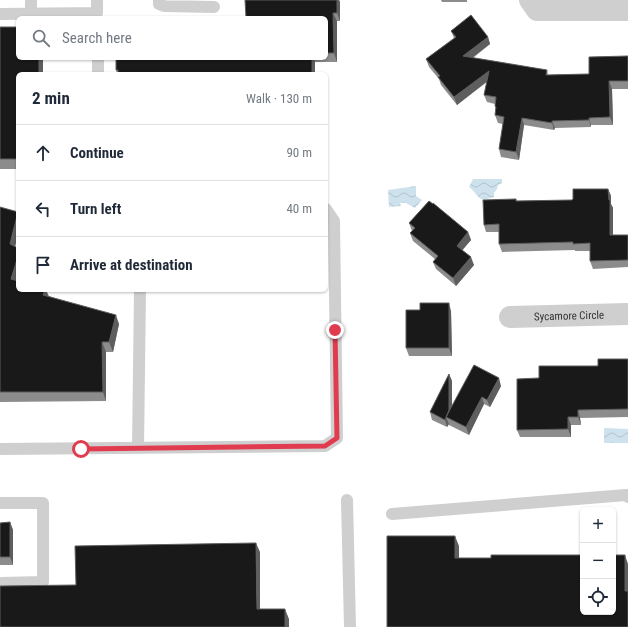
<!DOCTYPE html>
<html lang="en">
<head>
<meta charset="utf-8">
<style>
  :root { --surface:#fff; --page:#f6f6f7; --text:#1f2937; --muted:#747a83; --line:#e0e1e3 }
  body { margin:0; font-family:"Roboto Condensed",sans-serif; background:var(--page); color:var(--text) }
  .controls { position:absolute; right:12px; bottom:12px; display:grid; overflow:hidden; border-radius:6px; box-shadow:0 1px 3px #0004 }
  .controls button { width:36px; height:36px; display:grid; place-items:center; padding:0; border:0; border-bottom:1px solid var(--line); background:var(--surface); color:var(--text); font:20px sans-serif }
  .stop { position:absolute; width:12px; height:12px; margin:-9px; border:3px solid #e13b50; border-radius:50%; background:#fff }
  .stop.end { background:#e13b50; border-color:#fff; box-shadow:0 1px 4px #0008 }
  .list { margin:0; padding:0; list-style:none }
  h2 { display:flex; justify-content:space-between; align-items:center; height:52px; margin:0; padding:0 16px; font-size:17px }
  h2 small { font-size:13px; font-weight:400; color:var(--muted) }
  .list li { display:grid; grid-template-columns:26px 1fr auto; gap:12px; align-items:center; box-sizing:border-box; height:56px; padding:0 16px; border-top:1px solid var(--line) }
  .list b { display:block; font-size:15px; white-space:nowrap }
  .list em { font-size:13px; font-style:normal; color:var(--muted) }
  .icon { flex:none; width:22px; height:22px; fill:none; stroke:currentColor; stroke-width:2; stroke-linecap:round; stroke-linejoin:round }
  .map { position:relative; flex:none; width:628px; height:627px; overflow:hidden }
  .search { position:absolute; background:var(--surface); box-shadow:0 1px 3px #0004; left:16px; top:16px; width:312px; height:44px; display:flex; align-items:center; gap:10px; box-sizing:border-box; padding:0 14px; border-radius:6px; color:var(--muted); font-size:15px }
  .panel { position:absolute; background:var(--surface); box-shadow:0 1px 3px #0004; left:16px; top:72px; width:312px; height:220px; border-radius:6px }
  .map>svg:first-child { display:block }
</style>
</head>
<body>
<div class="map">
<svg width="628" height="627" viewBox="0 0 628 627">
  <defs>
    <pattern id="water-waves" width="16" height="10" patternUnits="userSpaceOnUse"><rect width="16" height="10" fill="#cee2ed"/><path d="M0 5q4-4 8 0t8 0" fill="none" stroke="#b1c2cc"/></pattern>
  </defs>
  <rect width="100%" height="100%" fill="#fff"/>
  <path fill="url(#water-waves)" d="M473,179H502V183L498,185L497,189L494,193V197L483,200C476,197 475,191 469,187Z
    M416,186V196L422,200L415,208L406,203H400L401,206L389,207L388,190Z
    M604,428L628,429V443H604Z"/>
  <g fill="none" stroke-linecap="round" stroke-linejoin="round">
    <path stroke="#cfcfcf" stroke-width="12" d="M31,0V14
      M159,0V4L164,6L214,7
      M0,14L97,13V0
      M98,58V74
      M138,448L140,290
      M0,449L325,446L337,438L334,221L326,209
      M347,500L350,627
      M0,503H43V582L0,583
      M392,514L626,495L628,497"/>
    <g stroke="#cfcfcf" stroke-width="22">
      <path d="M530,0L537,10H628"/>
      <path id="s1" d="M510,317L628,314"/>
    </g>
  </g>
  <path fill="#8c8c8c" d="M245,0H339L340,2V21H337V62H315V74H117L116,70V58H326V18Z
    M441,0H467V2H442Z
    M0,27L18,58H43V74H18V169H0Z
    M451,31L488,37L490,44L473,58L547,70L548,75L589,74L628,56V89H612L613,125H591V127L555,128L554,130L524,125L519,160L501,157L499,149L503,124L498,123L495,115L496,110L495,106V104L487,102L484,95L487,82L457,105L441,85L439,79L429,67L426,59L454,38Z
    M608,189L611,196V204L613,208V235H628V267L593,269L590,261V251H575V250L502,252L499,244V232H486L484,225L516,199L517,201L572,200Z
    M0,207L15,247L17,281L18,290H46L49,296L119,324L113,352H106V401L0,402Z
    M409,223L468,232L471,240L462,250L474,265L456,286L436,269L433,262L435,259L413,241L410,233L412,231Z
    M451,311L452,356H409L406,348Z
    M628,359V417L580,418L581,425H571V437H520L517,430L539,378Z
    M449,374L452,381V407L501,386L490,407L484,404L469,435L449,425V424L447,427L432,420L430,412Z
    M10,522L13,530V565H0V523Z"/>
  <path fill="#5e5e5e" d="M337,0H339L340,2V21L337,13Z
    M333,13L337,21V62L334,53Z
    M488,37L490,44L465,63L463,56Z
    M39,58H43V74H39Z
    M312,58H314L315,62V74H312Z
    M489,71L491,78L457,105L454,97Z
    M609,81L612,89L613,125L610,117Z
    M522,118L524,125L519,160L516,152Z
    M589,118L591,125V127L589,120Z
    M552,121L555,128L554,130L552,123Z
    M608,189L611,196V204L613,208V242L610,235Z
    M18,212V236L13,254L10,244Z
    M468,232L471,240L460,253L457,246Z
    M18,256V277L14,289L11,279Z
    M471,257L474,265L456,286L453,278Z
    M45,290H46L49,298L43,295Z
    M449,303L451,311L452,356L449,348Z
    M116,315L119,324L113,352L109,342Z
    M102,342L106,352V401L103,392Z
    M449,374L452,381V418L446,417L449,424L447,427L445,420Z
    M499,378L501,386L490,407L487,400Z
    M482,397L484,404L469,435L466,427Z
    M578,410L580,418L581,425L578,417Z
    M568,417L571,425V437L568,429Z
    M10,522L13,530V565L10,557Z
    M455,536L459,546V568L455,558Z
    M256,543L260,552V619L257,609Z
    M625,555L628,564V600L625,591Z
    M285,609L289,619V627H285Z"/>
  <path fill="#191919" stroke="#5e5e5e" d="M245,0H337V13H333L334,53H326V18H246Z
    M471,15L488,37L463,56L547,70L546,75L589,74V57L628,56V81H609L610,117L589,118V120L552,121V123L522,118L516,152L499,149L504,117L495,115L496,107L495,106L496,97L484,95L489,71L454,97L438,77L440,76L426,59L456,37L451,31Z
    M0,27H18V58H39V74H18V159H0Z
    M116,58H312V74H118V70H116Z
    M573,189H608L609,200H610V235H628V260L590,261V243L573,244V242L499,244V224L484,225L483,200L516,199V201L572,200L573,199Z
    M429,201L433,204V203L468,232L457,246L471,257L453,278L433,262L438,256L410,233L415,228L409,223Z
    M0,207L18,212L10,244L18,248V256L11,279L18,281V290H45L43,295L116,315L109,342H102L103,392H0Z
    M420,303H449V348H406V310H420Z
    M598,359H628V409L578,410V417H568V429L517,430V379L539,378V366H598Z
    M474,365L499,378L487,400L482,397L466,427L446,417Z
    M449,374V410L445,420L430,412Z
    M10,522V557H0V523Z
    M387,536H455V558H491V555H583V612H613V555H625V591H628V627H387Z
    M256,543L257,609H285V627H0V586L76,585L75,546Z"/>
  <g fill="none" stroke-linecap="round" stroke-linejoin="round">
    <path stroke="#e13b50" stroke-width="5" d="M81,449L325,446L337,438L335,330"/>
  </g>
  <g text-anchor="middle" stroke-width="4" stroke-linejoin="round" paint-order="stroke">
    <g font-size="11" fill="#323232" stroke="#fff">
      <text dy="4" stroke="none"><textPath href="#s1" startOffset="59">Sycamore Circle</textPath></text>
    </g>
  </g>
</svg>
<div class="controls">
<button>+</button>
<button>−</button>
<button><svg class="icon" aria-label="locate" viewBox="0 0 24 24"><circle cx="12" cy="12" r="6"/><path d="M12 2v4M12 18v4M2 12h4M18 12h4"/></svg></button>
</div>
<div class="stop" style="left:81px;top:449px"></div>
<div class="stop end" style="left:335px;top:330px"></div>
<div class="search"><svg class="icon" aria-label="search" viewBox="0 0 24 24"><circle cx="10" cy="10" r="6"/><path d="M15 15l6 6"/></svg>Search here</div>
<section class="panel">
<h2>2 min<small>Walk · 130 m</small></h2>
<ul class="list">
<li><svg class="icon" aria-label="ahead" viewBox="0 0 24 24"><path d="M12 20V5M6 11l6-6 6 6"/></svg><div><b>Continue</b></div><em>90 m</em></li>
<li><svg class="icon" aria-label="left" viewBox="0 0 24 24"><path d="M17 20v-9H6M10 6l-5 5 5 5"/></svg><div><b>Turn left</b></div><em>40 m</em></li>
<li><svg class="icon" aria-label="arrive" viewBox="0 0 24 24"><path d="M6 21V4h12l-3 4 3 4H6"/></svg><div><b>Arrive at destination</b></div></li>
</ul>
</section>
</div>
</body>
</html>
